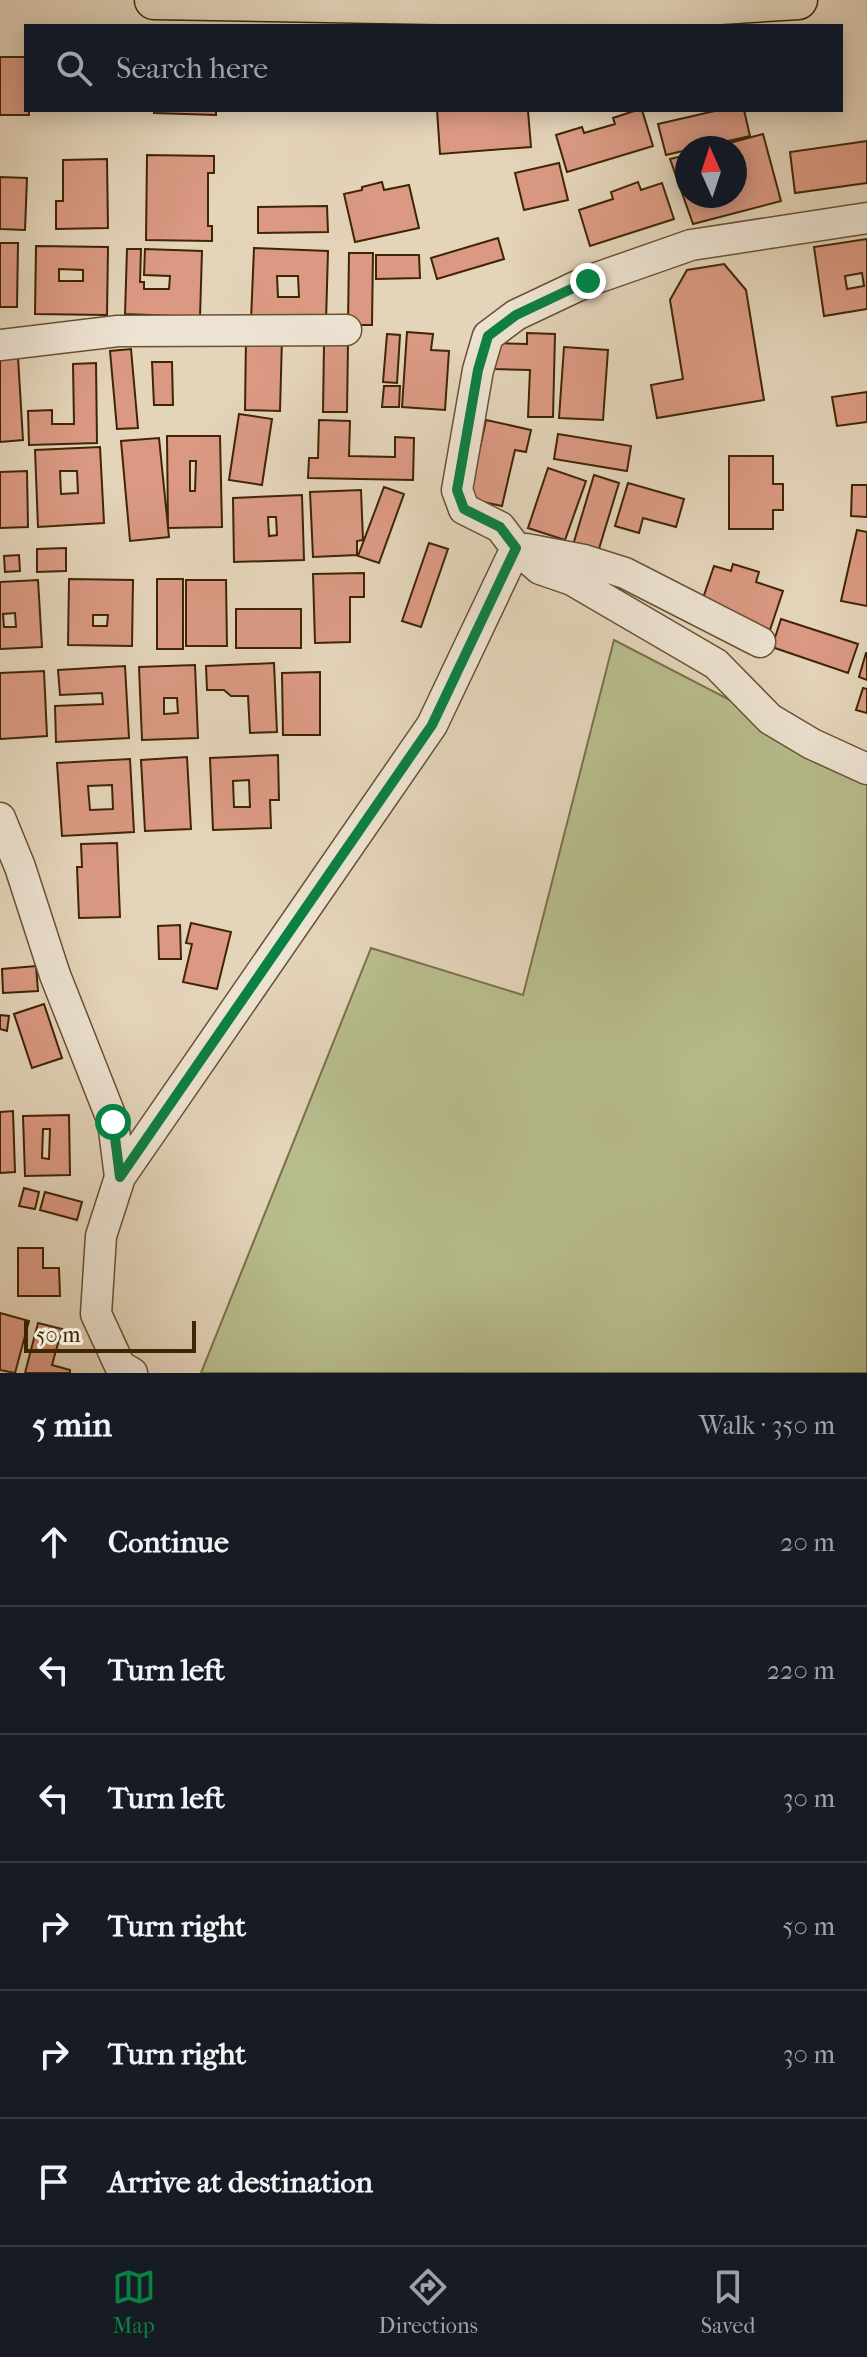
<!DOCTYPE html>
<html lang="en">
<head>
<meta charset="utf-8">
<style>
  :root { --surface:#171b24; --page:#242831; --text:#f1f3f6; --muted:#9ea1a6; --line:#363941; --accent:#0b8043 }
  body { margin:0; font-family:"IM FELL French Canon",serif; background:var(--page); color:var(--text) }
  .compass { position:absolute; left:675px; top:136px; width:72px; height:72px; border-radius:50%; background:var(--surface); box-shadow:0 4px 20px #0003; rotate:357deg }
  .scale { position:absolute; left:24px; bottom:20px; width:172px; box-sizing:border-box; padding-left:8px; border:4px solid #3f2603; border-top:0; font-size:22px; line-height:28px; white-space:nowrap; color:#3f2603; -webkit-text-stroke:6px #ede3d2; paint-order:stroke }
  .stop { position:absolute; width:24px; height:24px; margin:-18px; border:6px solid #0b8043; border-radius:50%; background:#fff }
  .stop.end { background:#0b8043; border-color:#fff; box-shadow:0 2px 8px #0008 }
  .list { margin:0; padding:0; list-style:none }
  h2 { display:flex; justify-content:space-between; align-items:center; height:104px; margin:0; padding:0 32px; font-size:34px }
  h2 small { font-size:26px; font-weight:400; color:var(--muted) }
  .list li { display:grid; grid-template-columns:52px 1fr auto; gap:24px; align-items:center; box-sizing:border-box; height:128px; padding:0 32px; border-top:2px solid var(--line) }
  .list b { display:block; font-size:30px; white-space:nowrap }
  .list em { font-size:26px; font-style:normal; color:var(--muted) }
  .icon { flex:none; width:44px; height:44px; fill:none; stroke:currentColor; stroke-width:2; stroke-linecap:round; stroke-linejoin:round }
  .map { position:relative; flex:none; width:867px; height:1373px; overflow:hidden }
  .search { position:absolute; background:var(--surface); box-shadow:0 4px 20px #0003; left:24px; right:24px; top:24px; height:88px; display:flex; align-items:center; gap:20px; box-sizing:border-box; padding:0 28px; border-radius:0px; color:var(--muted); font-size:30px }
  .sheet { height:872px; background:var(--surface) }
  nav { display:flex; justify-content:space-around; align-items:center; box-sizing:border-box; height:112px; border-top:2px solid var(--line); background:var(--surface); font-size:22px; color:var(--muted) }
  nav a { display:grid; justify-items:center; gap:4px }
  nav .on { color:var(--accent) }
  .map>svg:first-child { display:block }
</style>
</head>
<body>
<div class="map">
<svg width="867" height="1373" viewBox="0 0 867 1373">
  <rect width="100%" height="100%" fill="#e4d4ba"/>
  <filter id="stains"><feTurbulence type="fractalNoise" baseFrequency=".0025" numOctaves="4"/><feColorMatrix values="0 0 0 0 .2 0 0 0 0 .09 0 0 0 0 .02 0 0 0 .5 -.17"/></filter>
  <radialGradient id="worn" r=".72"><stop offset=".6" stop-color="#630" stop-opacity="0"/><stop offset="1" stop-color="#630" stop-opacity=".3"/></radialGradient>
  <path fill="#b7bc8d" stroke="#7b7148" stroke-width="2" d="M614,640L867,771V1373H201L371,948L523,995Z"/>
  <path fill="#db9983" stroke="#3f2603" stroke-width="2" fill-rule="evenodd" d="M0,57H26V110H29V115H0Z
    M154,110H216V115L154,113Z
    M437,110L528,111L531,147L440,154Z
    M637,110H642L653,146L567,172L556,135L582,127L584,133L615,124L613,118Z
    M719,110H744L750,136L698,148H687V150L666,155L658,124Z
    M763,134L781,201L693,224L670,159L687,155V196H735V148H711Z
    M867,141V183L795,193L790,152Z
    M147,155L214,156V173H208V226H212V241L146,240Z
    M107,159L108,228L56,229V201H63V160Z
    M559,163L568,200L524,210L515,173Z
    M0,177L27,178L25,230L0,229Z
    M382,182L384,190L409,185L419,228L355,242L344,194L362,190V187Z
    M638,182L641,190L662,183L674,219L590,246L579,210L613,199L611,192Z
    M327,206L328,232L258,233V207Z
    M498,238L504,259L437,279L431,258Z
    M867,239V309L824,316L814,247ZM862,273L864,286L847,289L845,276Z
    M0,243H18L17,307H0Z
    M36,246L108,247L107,315L35,314ZM59,269L83,270V281H59Z
    M254,248L328,251L326,322L251,320ZM277,276H298L299,297H278Z
    M127,249H141L140,282H144V289H169L170,276L144,275L145,249L202,251L200,317L125,314Z
    M349,253H373L372,325H348Z
    M376,255H419L420,278L376,279Z
    M724,264L746,290L764,400L657,418L651,385L683,379L670,300L687,270Z
    M407,332L433,334L431,350L449,351L445,410L402,407Z
    M527,333L555,334L553,417H528L530,370L494,369L495,343L527,344Z
    M387,334L400,335L397,383L383,382Z
    M246,338H282L280,411L245,410Z
    M324,343H348L347,412H323Z
    M564,347L608,350L603,420L559,418Z
    M131,349L138,428L117,429L110,351Z
    M18,357L23,440L0,442V358Z
    M152,362H172L173,405H154Z
    M96,363L97,443L29,445L28,411L52,410V424H74L73,364Z
    M384,386H400L399,407H382Z
    M867,392V422L837,426L832,397Z
    M239,414L272,419L262,485L229,480Z
    M319,420L350,421L349,456L395,457V437L414,438L413,480L308,478L309,458H318Z
    M486,420L531,430L526,452L515,450L502,506L469,499Z
    M558,434L631,446L627,471L554,459Z
    M167,436H220L222,527L168,528ZM190,461H196L195,491H190Z
    M159,438L169,537L130,541L121,441Z
    M100,447L104,523L38,527L35,450ZM60,471H77L78,493L61,494Z
    M729,456H773V484H783V510H773V529H729Z
    M548,468L586,481L565,540L528,528Z
    M27,471L28,527L0,528V472Z
    M594,475L619,483L598,552L573,545Z
    M628,483L684,499L676,527L643,518L639,533L615,526Z
    M852,485H867V517L851,516Z
    M384,487L404,494L379,563L358,556Z
    M361,490L363,540L357,541V555L313,557L310,492Z
    M302,495L304,560L234,562L233,498ZM268,517H276L277,535L269,536Z
    M857,530L867,532V606L841,601Z
    M429,543L448,549L421,627L402,621Z
    M66,548V571L37,572V549Z
    M19,555L20,571L5,572L4,556Z
    M733,564L759,572L756,582L783,591L769,633L701,604L714,566L731,571Z
    M364,573V597H350V642L315,643L313,574Z
    M69,579L133,580L132,646L68,645ZM93,615H108L107,626H93Z
    M157,579H183V649H157Z
    M38,580L42,647L0,649V582ZM15,613L16,627H4L3,614Z
    M186,580H226L227,646H186Z
    M236,609H301V648H236Z
    M781,619L858,644L848,673L772,647Z
    M866,653H867V680L859,677Z
    M274,663L277,732L250,733L248,696H231L224,690H207L206,666Z
    M195,665L198,738L142,740L139,667ZM164,698H177L178,713L164,714Z
    M125,666L129,738L56,742L55,706L103,704L102,693L60,695L58,670Z
    M44,671L47,736L0,739V673Z
    M320,672V735H283L282,673Z
    M863,688L867,689V713L856,710Z
    M278,755L279,800H270L271,828L213,830L210,758ZM249,780L250,807H234L233,781Z
    M187,757L191,829L145,831L141,760Z
    M130,759L134,832L62,836L57,763ZM112,785L113,809L90,810L88,786Z
    M117,843L120,917L79,918L77,867H82L81,844Z
    M191,923L231,932L217,989L183,982L192,944L186,943Z
    M180,925L181,959H159L158,926Z
    M36,966L38,991L3,993L2,969Z
    M44,1004L62,1058L32,1068L14,1014Z
    M0,1015L9,1016L7,1031L0,1029Z
    M13,1111L15,1172L0,1173V1112Z
    M69,1115L70,1175L25,1176L23,1116ZM43,1129H50L49,1159L42,1158Z
    M24,1188L39,1192L35,1209L19,1206Z
    M45,1192L82,1202L77,1220L40,1210Z
    M18,1248H43V1268H59L60,1296H18Z
    M0,1313L29,1321L15,1373L0,1370Z
    M38,1323L62,1329L52,1365L70,1370V1373H25Z"/>
  <g fill="none" stroke-linecap="round" stroke-linejoin="round">
    <g stroke="#685231" stroke-width="33">
      <path id="minor" d="M867,218L691,245L588,281L516,315L488,336L478,370L457,490L464,509L500,527L516,548L540,569L572,580L716,664L770,719L812,744L867,769
        M0,345L118,331L346,330
        M526,549L584,560L625,573L760,642
        M0,818L20,867L55,975L113,1122L120,1177L101,1236L96,1314L120,1366L132,1373
        M120,1177L432,725L516,548"/>
    </g>
    <g stroke="#3f2603" stroke-width="41">
      <path id="major" d="M154,0L659,9L798,0"/>
    </g>
    <use href="#minor" stroke="#ede3d2" stroke-width="30"/>
    <use href="#major" stroke="#e4d4ba" stroke-width="38"/>
  </g>
  <g fill="none" stroke-linecap="round" stroke-linejoin="round">
    <path stroke="#0b8043" stroke-width="10" d="M113,1122L120,1177L432,725L516,548L500,527L464,509L457,490L478,370L488,336L516,315L588,281"/>
  </g>
  <rect width="100%" height="100%" filter="url(#stains)"/>
  <rect width="100%" height="100%" fill="url(#worn)"/>
</svg>
<svg class="compass" viewBox="-18 -18 36 36"><path d="M0-13l5 13h-10z" fill="#e53935"/><path d="M0 13l5-13h-10z" fill="#9ea1a6"/></svg>
<div class="scale">50 m</div>
<div class="stop" style="left:113px;top:1122px"></div>
<div class="stop end" style="left:588px;top:281px"></div>
<div class="search"><svg class="icon" aria-label="search" viewBox="0 0 24 24"><circle cx="10" cy="10" r="6"/><path d="M15 15l6 6"/></svg>Search here</div>
</div>
<section class="sheet">
<h2>5 min<small>Walk · 350 m</small></h2>
<ul class="list">
<li><svg class="icon" aria-label="ahead" viewBox="0 0 24 24"><path d="M12 20V5M6 11l6-6 6 6"/></svg><div><b>Continue</b></div><em>20 m</em></li>
<li><svg class="icon" aria-label="left" viewBox="0 0 24 24"><path d="M17 20v-9H6M10 6l-5 5 5 5"/></svg><div><b>Turn left</b></div><em>220 m</em></li>
<li><svg class="icon" aria-label="left" viewBox="0 0 24 24"><path d="M17 20v-9H6M10 6l-5 5 5 5"/></svg><div><b>Turn left</b></div><em>30 m</em></li>
<li><svg class="icon" aria-label="right" viewBox="0 0 24 24"><path d="M7 20v-9h11M14 6l5 5-5 5"/></svg><div><b>Turn right</b></div><em>50 m</em></li>
<li><svg class="icon" aria-label="right" viewBox="0 0 24 24"><path d="M7 20v-9h11M14 6l5 5-5 5"/></svg><div><b>Turn right</b></div><em>30 m</em></li>
<li><svg class="icon" aria-label="arrive" viewBox="0 0 24 24"><path d="M6 21V4h12l-3 4 3 4H6"/></svg><div><b>Arrive at destination</b></div></li>
</ul>
</section>
<nav>
<a class="on"><svg class="icon" aria-label="map" viewBox="0 0 24 24"><path d="M3 6l6-2 6 2 6-2v14l-6 2-6-2-6 2zM9 4v14M15 6v14"/></svg>Map</a>
<a><svg class="icon" aria-label="directions" viewBox="0 0 24 24"><path d="M12 3l9 9-9 9-9-9zM9 14v-3h6M13 9l2 2-2 2"/></svg>Directions</a>
<a><svg class="icon" aria-label="saved" viewBox="0 0 24 24"><path d="M7 4h10v16l-5-4-5 4z"/></svg>Saved</a>
</nav>
</body>
</html>
